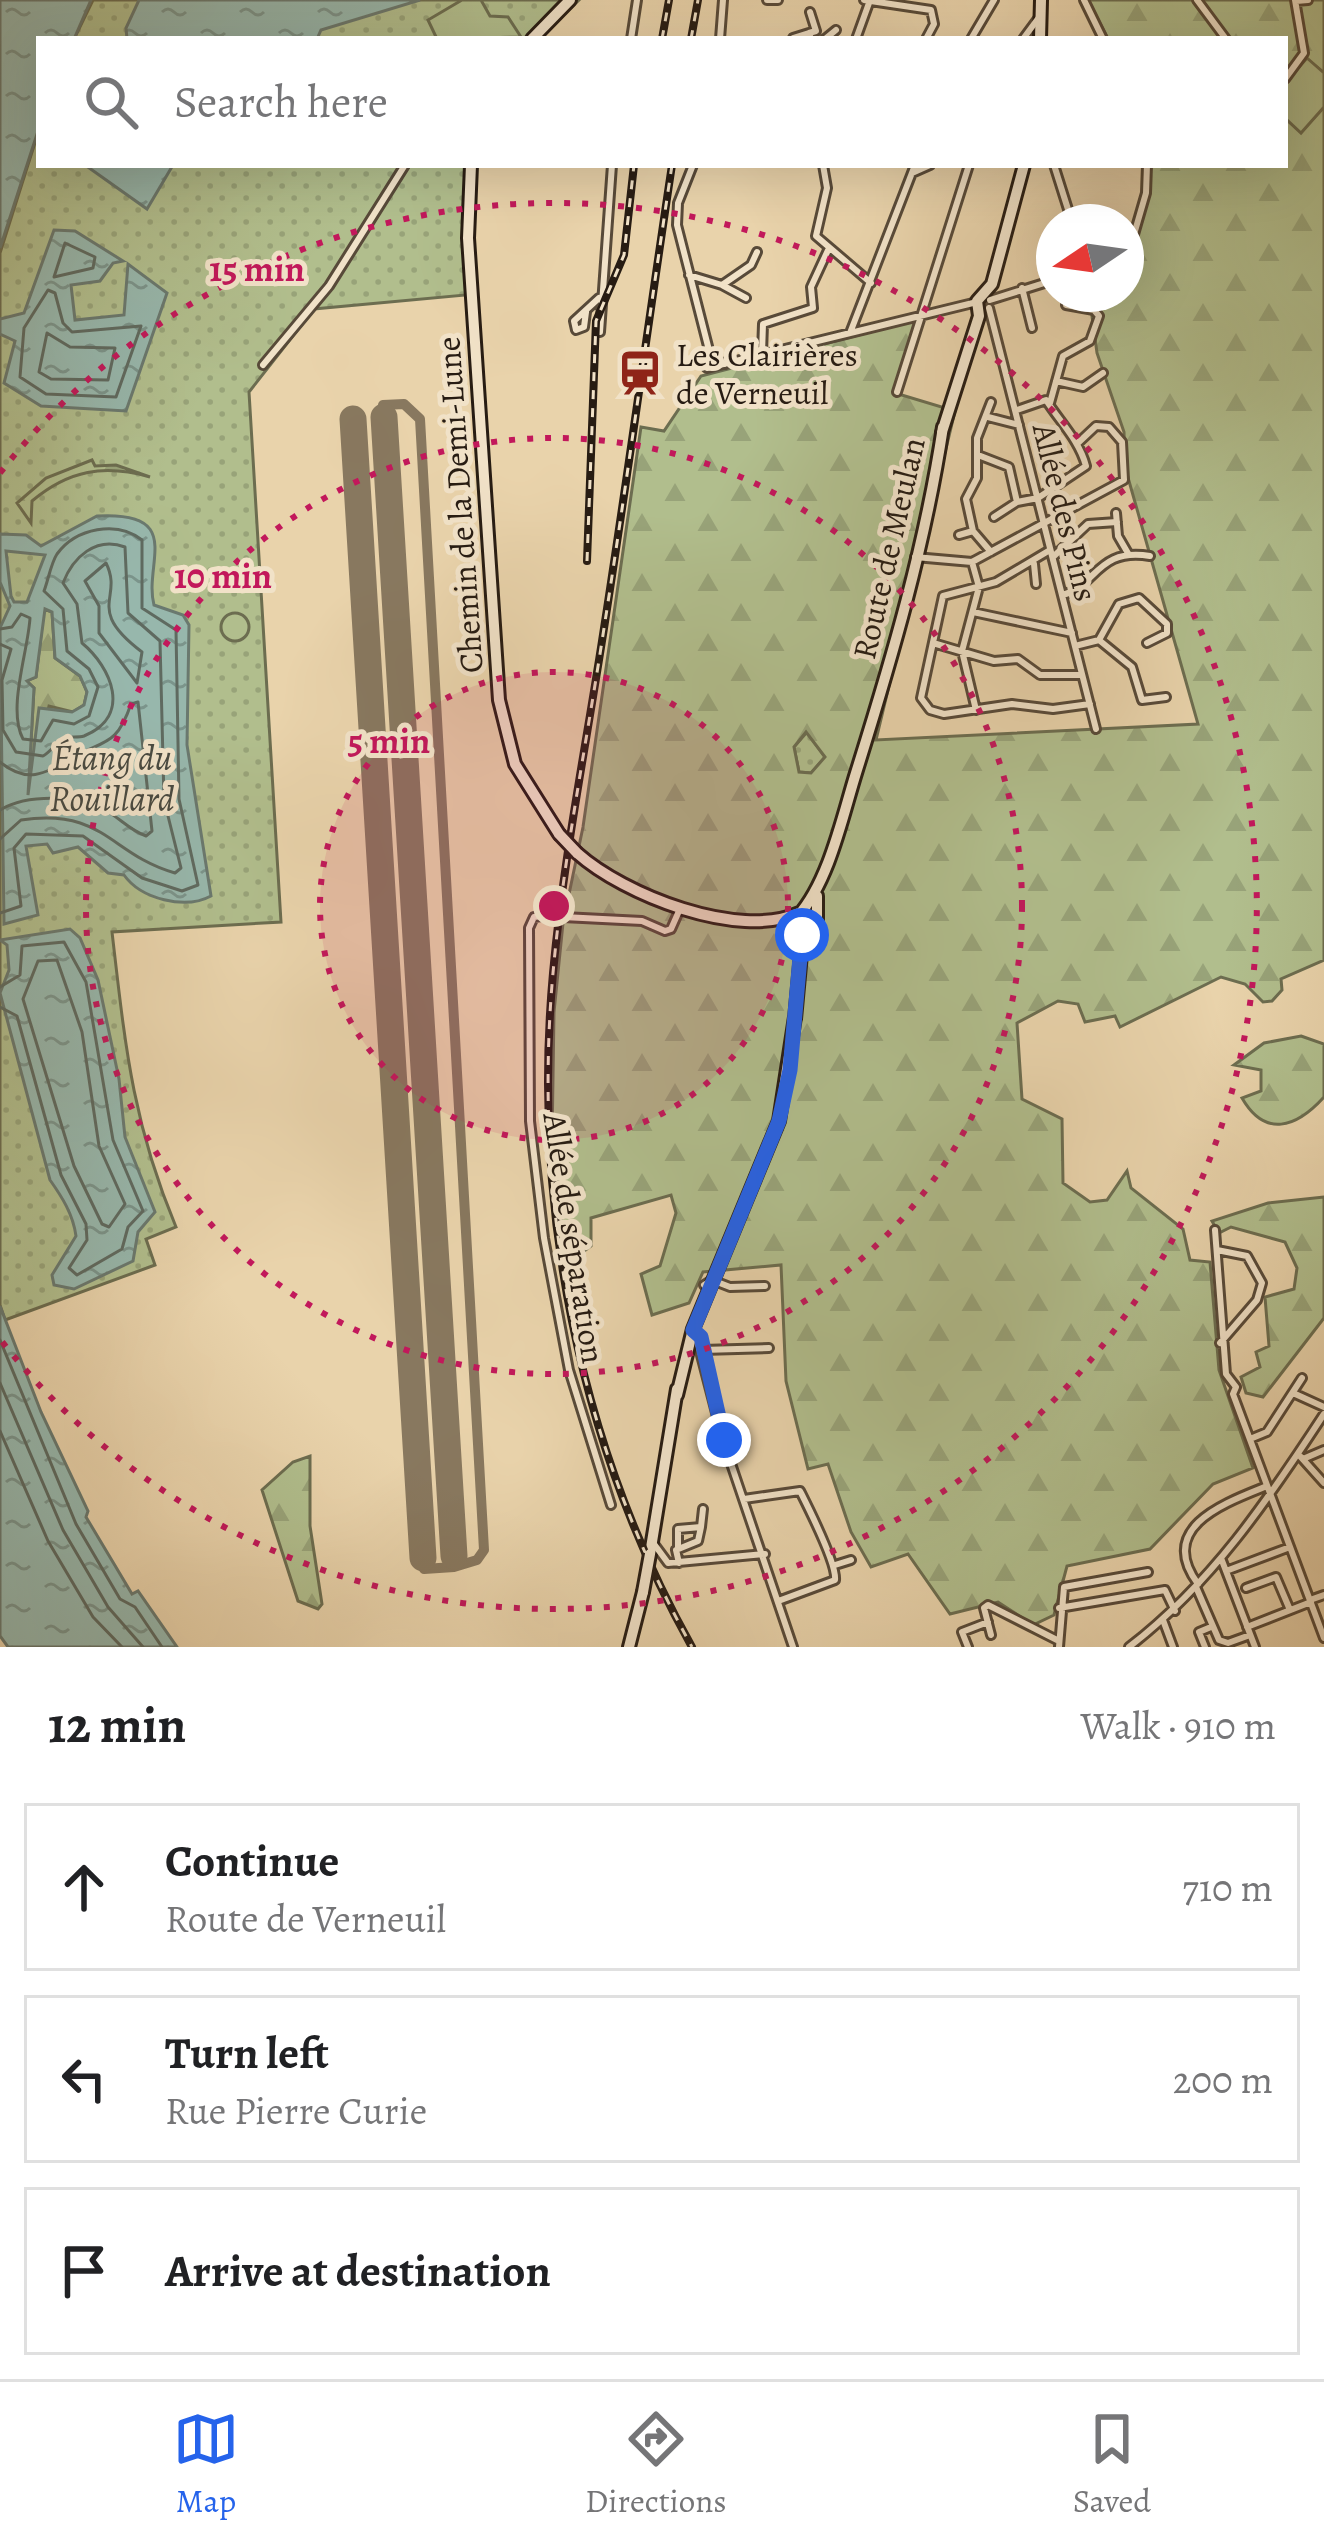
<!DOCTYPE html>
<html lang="en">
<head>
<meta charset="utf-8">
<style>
  :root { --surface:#fff; --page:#f6f6f6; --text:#202124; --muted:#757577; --line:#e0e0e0; --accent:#2563eb }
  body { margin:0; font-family:Alegreya,serif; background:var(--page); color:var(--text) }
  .compass { position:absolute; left:1036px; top:204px; width:108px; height:108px; border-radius:50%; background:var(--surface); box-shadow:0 12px 48px #0002; rotate:257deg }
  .stop { position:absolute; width:36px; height:36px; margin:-27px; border:9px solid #2563eb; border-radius:50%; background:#fff }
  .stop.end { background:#2563eb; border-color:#fff; box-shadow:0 3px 12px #0008 }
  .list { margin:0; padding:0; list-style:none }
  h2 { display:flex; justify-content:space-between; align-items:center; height:156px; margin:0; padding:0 48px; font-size:51px }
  h2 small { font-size:39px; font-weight:400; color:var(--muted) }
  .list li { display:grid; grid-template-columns:78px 1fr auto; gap:36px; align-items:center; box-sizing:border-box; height:168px; margin:0 24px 24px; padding:0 24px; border:3px solid var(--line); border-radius:0px }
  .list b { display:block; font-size:45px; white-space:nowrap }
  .list p { margin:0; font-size:39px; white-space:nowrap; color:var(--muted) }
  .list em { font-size:39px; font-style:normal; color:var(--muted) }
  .icon { flex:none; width:66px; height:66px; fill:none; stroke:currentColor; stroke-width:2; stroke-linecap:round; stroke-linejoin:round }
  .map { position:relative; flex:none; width:1324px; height:1647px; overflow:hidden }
  .search { position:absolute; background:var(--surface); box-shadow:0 12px 48px #0002; left:36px; right:36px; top:36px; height:132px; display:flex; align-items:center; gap:30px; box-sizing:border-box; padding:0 42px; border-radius:0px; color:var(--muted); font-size:45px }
  .sheet { height:732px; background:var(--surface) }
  nav { display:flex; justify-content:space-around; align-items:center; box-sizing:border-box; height:168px; border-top:3px solid var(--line); background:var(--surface); font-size:33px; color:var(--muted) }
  nav a { display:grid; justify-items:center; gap:6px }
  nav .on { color:var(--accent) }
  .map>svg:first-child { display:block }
</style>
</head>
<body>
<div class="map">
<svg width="1324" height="1647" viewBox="0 0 1324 1647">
  <defs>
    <pattern id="green-dots" width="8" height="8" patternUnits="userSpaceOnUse" patternTransform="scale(3)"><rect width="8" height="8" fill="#b1be8d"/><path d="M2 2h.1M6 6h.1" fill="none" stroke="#98a379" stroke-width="1.8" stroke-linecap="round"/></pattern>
    <pattern id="forest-firs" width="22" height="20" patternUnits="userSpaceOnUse" patternTransform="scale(3)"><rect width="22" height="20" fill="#b1be8d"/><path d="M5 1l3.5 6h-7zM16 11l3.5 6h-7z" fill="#98a379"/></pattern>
    <pattern id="water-ripples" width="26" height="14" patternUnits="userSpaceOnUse" patternTransform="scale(3)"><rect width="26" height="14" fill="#97b7ac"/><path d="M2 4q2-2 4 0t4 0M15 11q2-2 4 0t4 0" fill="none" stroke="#7b948b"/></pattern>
  </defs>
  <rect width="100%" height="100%" fill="#e9d3ab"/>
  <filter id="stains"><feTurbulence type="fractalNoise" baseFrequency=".00167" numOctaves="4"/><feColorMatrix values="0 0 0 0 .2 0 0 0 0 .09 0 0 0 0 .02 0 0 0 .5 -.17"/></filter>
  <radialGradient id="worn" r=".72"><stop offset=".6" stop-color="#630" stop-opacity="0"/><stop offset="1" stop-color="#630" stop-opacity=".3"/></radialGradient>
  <path fill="url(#green-dots)" stroke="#6c6d50" stroke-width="3" d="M93,0H579L538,39H74Z
    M39,130V165H468L466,295L314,309L249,392L281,922L112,932C125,1043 132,1122 176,1227L146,1239L155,1265L5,1320L0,1305V253Z
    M807,732L825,757L811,773L799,772L794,747Z"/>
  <path fill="url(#forest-firs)" stroke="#6c6d50" stroke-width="3" fill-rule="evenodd" d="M1088,0H1324V73L1307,59L1285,83V39H1108Z
    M1324,107V960L1281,979L1282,990L1272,1001L1263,1002L1245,984L1221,977L1120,1027L1115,1016L1085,1022L1078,1004L1058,1001L1017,1023L1022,1099L1062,1119L1063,1183L1090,1202L1107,1200L1127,1171L1131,1188L1183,1229L1190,1260L1210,1262L1219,1370L1253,1468L1213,1484L1150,1549L1067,1566L1054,1615L1033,1625L998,1602L950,1614L908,1554L871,1567L851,1532L828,1464L808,1469L786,1381L781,1265L703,1272L689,1303L652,1315L641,1274L660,1266L676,1213L671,1195L591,1218V1246L580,1254L582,1270L569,1279L552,1142L554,1012L563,923L583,827L641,427L664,431L701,376L916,320L895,393L955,411L876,740L1198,724L1125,467L1124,432L1097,353L1089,294H1126C1126,251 1147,210 1150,165H1285V118L1301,132ZM806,732L825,757L811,773L799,772L794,747Z
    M92,460L95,466L116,465L150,477C104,464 69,470 32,501L31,523L17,503L46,478Z
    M44,609L52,612L55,658L80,676L87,692L84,705L73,712L49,706L28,795L34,688L26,681L36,677Z
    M1301,1036L1324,1044V1097C1296,1128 1265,1138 1242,1098L1261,1091V1070L1234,1065L1264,1043Z
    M1324,1197V1318L1263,1397L1246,1393L1241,1377L1260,1367L1256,1352L1269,1346L1265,1297L1294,1289L1297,1268L1285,1242L1231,1227L1219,1233L1212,1221L1268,1203Z
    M310,1456V1526L322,1604L318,1609L298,1601L262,1490L293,1462Z"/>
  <path fill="#b1be8d" stroke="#6c6d50" stroke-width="3" d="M462,0H481L490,16L508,17L521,37L437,39L428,20Z
    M1307,58L1324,73V107L1301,133L1285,118V83Z
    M221 627a14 14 0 1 1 28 0a14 14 0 1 1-28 0Z"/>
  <path fill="url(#water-ripples)" stroke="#6a796f" stroke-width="3" fill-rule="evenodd" d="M0,0H91L74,39H39V128L0,248Z
    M139,0H420L321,30L317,39H127L126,28Z
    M85,165H173L147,209Z
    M54,230L75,231L123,261L113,263L100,281L71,285L75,320L124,315L128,264L167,293L126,411L41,406L4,383L15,341L0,334V319L24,313Z
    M97,516C186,511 143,564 154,605L183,615L189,625L187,745L211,896C185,910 141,899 124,875L108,873L78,847L53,853L47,844L26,846L38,915L4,924L0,628L10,606L0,582V534L26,535L41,546ZM6,551L45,555L27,602H14L11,596ZM45,609L52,612L55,658L80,676L87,692L84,705L72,712L39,708L28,795L34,688L27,681L36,677Z
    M70,929L80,938L98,980L119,1079L125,1137L155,1212L138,1232L133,1261L74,1289L54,1285L52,1275L76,1236C73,1214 62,1197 50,1180L0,993L9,970L7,945L0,940Z
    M0,1306L41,1412L88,1511L86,1517L132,1594L138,1591L177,1647H8L0,1636Z"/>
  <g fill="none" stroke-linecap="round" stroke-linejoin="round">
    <path stroke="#5f6a60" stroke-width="3" d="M65,243L95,257L93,268L54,277Z
      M48,290L55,293L63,323L72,332L141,326L116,397L46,394L20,377L24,328Z
      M47,333L70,347L115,348L108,380L51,379L39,372Z
      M106,563C124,599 84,608 142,652L137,683L99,633V606L85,581Z
      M0,629L12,627L21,614L30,618C28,652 7,709 23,739L41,741L53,720L74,724L89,716L98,687L89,669L67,651L63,609L44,591C48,581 51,563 57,554C76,528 117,520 142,540V608L176,630L179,799L198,885L182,891L142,878L83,836L26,834L14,848L21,906L0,913
      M0,644L11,649L2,680L3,730L16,752L43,756C51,752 58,740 65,738C71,736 78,738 84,736C133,716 111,667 82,643L77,604L63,583C73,557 96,536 125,547L128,613L160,641L164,800L181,868L175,873C109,854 105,808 21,820L0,839
      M0,762C27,784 44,774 70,759C104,739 116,748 131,704L138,702L152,831L146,836C129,830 120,818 105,810C78,795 27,794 0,810
      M38,961L57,960L82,1032L99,1146L125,1204L109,1227L102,1224L74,1166L23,999Z
      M0,987L20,975L22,946L64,942L86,982L113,1140L143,1211L128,1227L122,1249L77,1275L69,1268L87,1240L86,1224L61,1175L17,1016L0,1007
      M0,1340L76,1524L120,1599L135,1607L162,1647
      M0,1383L63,1530L108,1607L143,1647
      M0,1431L48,1541L93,1617L122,1647"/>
    <path stroke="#88785f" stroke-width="10" d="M384,417L383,405L404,404L420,419L484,1550L477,1560L454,1567V1556
      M423,1558L424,1569L454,1567"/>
    <path stroke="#88785f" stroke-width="27" d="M384,417L454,1556
      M353,419L423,1558"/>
    <g stroke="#584a39" stroke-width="12">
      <path id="street" d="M767,0H778
        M864,0L931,10L934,24L926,39
        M1084,0L1103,39
        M1197,0L1226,39
        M1296,1L1308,0
        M809,33L816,31L810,12
        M793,38L809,33L811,39
        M631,39L637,0
        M720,39L723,0
        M825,39L836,30
        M856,39L869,3
        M971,39L994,0
        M1023,39L1040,16
        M1285,79L1304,53L1295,0
        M693,165L678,203L677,225L711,358
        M823,165L827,188L816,236L871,283
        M1054,165L1072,222
        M912,173L930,165
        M1126,262L1146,193L1147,165
        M689,275L722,285L751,265L757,252
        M722,285L746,298
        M1022,288L1032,328
        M990,300L1054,280
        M989,308L1096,729
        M586,312L584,327L576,330L574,321L599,298
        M600,332L612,165
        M850,333L915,165
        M762,353L763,324L813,308L811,287L829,248
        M725,364L708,356L700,361L707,368L977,302
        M263,365L329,286L405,165
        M1056,381L1083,387L1103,373
        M897,392L969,165
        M1050,403L1063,356L1090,341L1099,316L1094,310L1066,305
        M1017,410L1046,400C1060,422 1079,440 1086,466L1038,498
        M988,417L1019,425
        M978,455L1009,467L1017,502L1038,498
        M1116,513L1118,536L1129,555
        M994,517L1017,502
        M959,535L973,531
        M1050,550L996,582L943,596L921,698L930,710L944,714L1012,704L1053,709L1090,704
        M991,552L973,531L966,499L977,478V438L991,402
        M915,557L972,562L1124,480L1122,442L1109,427L1096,426L1079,442
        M1053,557L1088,524L1117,522
        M972,562L979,587L962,651L976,710
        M1034,564L1036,584
        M1062,595C1096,587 1097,547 1150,556
        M973,612L1072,633
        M1099,640L1119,604L1139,598L1167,624V633L1147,643
        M933,643L994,661L1018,659L1040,675H1082
        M1075,646L1099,640L1132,667L1142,700L1166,697
        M550,915L534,917L529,928L530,1121L544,1238L569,1370L611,1505
        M563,917L642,921L665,931L671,929L679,911
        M1215,1230L1226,1374L1236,1387L1233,1394L1324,1638
        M1217,1250L1247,1256L1262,1283L1257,1300L1220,1343
        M704,1285L712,1280L730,1287L765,1286
        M695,1332L723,1440L793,1647
        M702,1350L769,1348
        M1293,1393L1324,1407
        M1250,1439L1267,1432L1302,1378
        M1299,1455L1324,1483
        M1303,1459L1324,1450
        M744,1499L800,1491C809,1509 837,1564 835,1580L781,1600
        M701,1527L703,1509
        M654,1544L668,1563L765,1554
        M678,1549V1529L701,1527L698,1541L676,1550L679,1563
        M1221,1558L1255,1647
        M835,1565L851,1560
        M1226,1571L1290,1547
        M1198,1584C1156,1527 1225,1503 1267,1486
        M1196,1587L1219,1640L1228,1643L1250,1635
        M1246,1588L1276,1577L1290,1610
        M1310,1600L1324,1595
        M1059,1608L1165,1590L1175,1611
        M1163,1620L1173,1647
        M1247,1627L1311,1602
        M991,1635L984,1608L988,1605L1057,1640
        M968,1647L962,1632L988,1622
        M1059,1647L1064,1587L1148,1572
        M1129,1647C1211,1584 1268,1500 1324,1414
        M1205,1647L1199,1632L1211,1627"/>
    </g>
    <g stroke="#271c13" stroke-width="16">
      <path id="secondary" d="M532,39L570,0
        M1040,39L1041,0
        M471,165L468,238L499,700L515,764L559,834
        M942,432L979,316L977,301L992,284L1024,165
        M577,853C624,895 738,940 799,913
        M807,940L817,921V896
        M795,1019L803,933L798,916C829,881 842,818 856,773C892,658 925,546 943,427
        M677,1395L693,1329L779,1121L795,1017
        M650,1554L677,1389
        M629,1647L643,1592"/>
    </g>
    <use href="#street" stroke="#f1e2c8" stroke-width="6"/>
    <use href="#secondary" stroke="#f1e2c8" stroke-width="10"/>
    <g stroke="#271c13" stroke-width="8">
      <path id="rail" d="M662,39L669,0
        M691,39L698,0
        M672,165C648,324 627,482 602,641C585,751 563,862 553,973C532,1205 578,1443 692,1647
        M587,561L596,321L624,255L634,165"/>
    </g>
    <use href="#rail" stroke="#f1e2c8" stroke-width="3" stroke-dasharray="9" stroke-linecap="butt"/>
    <g stroke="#584a39" stroke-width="12" stroke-linecap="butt">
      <path id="street-bridge" d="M550,915L563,917"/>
    </g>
    <g stroke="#271c13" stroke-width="16" stroke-linecap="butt">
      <path id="secondary-bridge" d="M559,834L577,853
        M643,1592L650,1554"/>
    </g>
    <use href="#street-bridge" stroke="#f1e2c8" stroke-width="6"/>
    <use href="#secondary-bridge" stroke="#f1e2c8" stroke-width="10"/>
  </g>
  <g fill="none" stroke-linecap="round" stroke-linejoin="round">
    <path stroke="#2563eb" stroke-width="15" d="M724,1440L701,1337L693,1330L779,1121L790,1070L802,935"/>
  </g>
  <circle cx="554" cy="906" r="234" fill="#c2185b" fill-opacity=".12"/>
  <g fill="none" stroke="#c2185b" stroke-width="6" stroke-dasharray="6 12">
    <circle cx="554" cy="906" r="234"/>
    <circle cx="554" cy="906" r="468"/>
    <path d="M0 473A703 703 0 1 1 0 1339"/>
  </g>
  <defs>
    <g id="station-bare" transform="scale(3.6)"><path d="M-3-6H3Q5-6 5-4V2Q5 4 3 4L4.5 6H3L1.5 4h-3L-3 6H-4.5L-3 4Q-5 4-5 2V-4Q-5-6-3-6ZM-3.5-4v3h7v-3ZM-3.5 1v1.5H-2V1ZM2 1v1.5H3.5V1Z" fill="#8f2418" stroke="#f1e2c8" stroke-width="2.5" paint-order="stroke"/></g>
  </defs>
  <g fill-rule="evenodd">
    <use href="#station-bare" x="640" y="373"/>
  </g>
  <g text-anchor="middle" stroke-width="10" stroke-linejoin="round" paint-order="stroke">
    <g font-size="33" fill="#271c13" stroke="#f1e2c8" text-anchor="start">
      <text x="676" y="366">Les Clairières<tspan x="676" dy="38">de Verneuil</tspan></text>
    </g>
    <g font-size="33" fill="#271c13" stroke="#f1e2c8">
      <text transform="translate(459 505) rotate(-94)" y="12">Chemin de la Demi-Lune</text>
      <text transform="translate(1066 512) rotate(76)" y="12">Allée des Pins</text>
      <text transform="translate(888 548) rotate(-77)" y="12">Route de Meulan</text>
      <text transform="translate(575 1238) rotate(81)" y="12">Allée de séparation</text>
    </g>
    <g font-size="36" font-style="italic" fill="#494a41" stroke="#f1e2c8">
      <text x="112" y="770">Étang du<tspan x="112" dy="41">Rouillard</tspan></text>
    </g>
  </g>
  <circle cx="554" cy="906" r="18" fill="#c2185b" stroke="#f1e2c8" stroke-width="6"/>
  <g font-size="36" text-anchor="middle" font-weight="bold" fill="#c2185b" stroke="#f1e2c8" stroke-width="10" stroke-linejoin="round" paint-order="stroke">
    <text x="257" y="281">15 min</text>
    <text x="223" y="588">10 min</text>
    <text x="389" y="753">5 min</text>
  </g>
  <rect width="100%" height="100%" filter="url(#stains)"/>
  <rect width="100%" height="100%" fill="url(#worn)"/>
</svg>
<svg class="compass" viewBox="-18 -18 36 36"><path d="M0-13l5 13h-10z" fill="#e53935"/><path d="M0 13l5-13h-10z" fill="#757577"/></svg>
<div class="stop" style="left:802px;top:935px"></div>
<div class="stop end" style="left:724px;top:1440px"></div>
<div class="search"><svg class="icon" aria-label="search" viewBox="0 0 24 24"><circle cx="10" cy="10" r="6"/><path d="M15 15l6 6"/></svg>Search here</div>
</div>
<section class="sheet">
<h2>12 min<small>Walk · 910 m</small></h2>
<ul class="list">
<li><svg class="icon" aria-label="ahead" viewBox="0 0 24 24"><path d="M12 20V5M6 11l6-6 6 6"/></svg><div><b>Continue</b><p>Route de Verneuil</p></div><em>710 m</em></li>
<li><svg class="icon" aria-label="left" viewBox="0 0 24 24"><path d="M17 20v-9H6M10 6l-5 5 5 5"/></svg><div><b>Turn left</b><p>Rue Pierre Curie</p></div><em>200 m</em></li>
<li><svg class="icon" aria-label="arrive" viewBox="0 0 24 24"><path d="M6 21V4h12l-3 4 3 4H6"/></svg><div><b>Arrive at destination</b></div></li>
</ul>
</section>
<nav>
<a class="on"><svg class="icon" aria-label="map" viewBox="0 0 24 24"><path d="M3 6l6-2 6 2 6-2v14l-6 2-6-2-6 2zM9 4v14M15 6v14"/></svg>Map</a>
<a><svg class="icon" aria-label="directions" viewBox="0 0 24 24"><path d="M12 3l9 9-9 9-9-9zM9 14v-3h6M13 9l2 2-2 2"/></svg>Directions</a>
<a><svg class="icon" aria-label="saved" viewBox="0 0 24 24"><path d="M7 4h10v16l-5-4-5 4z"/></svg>Saved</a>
</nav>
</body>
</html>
